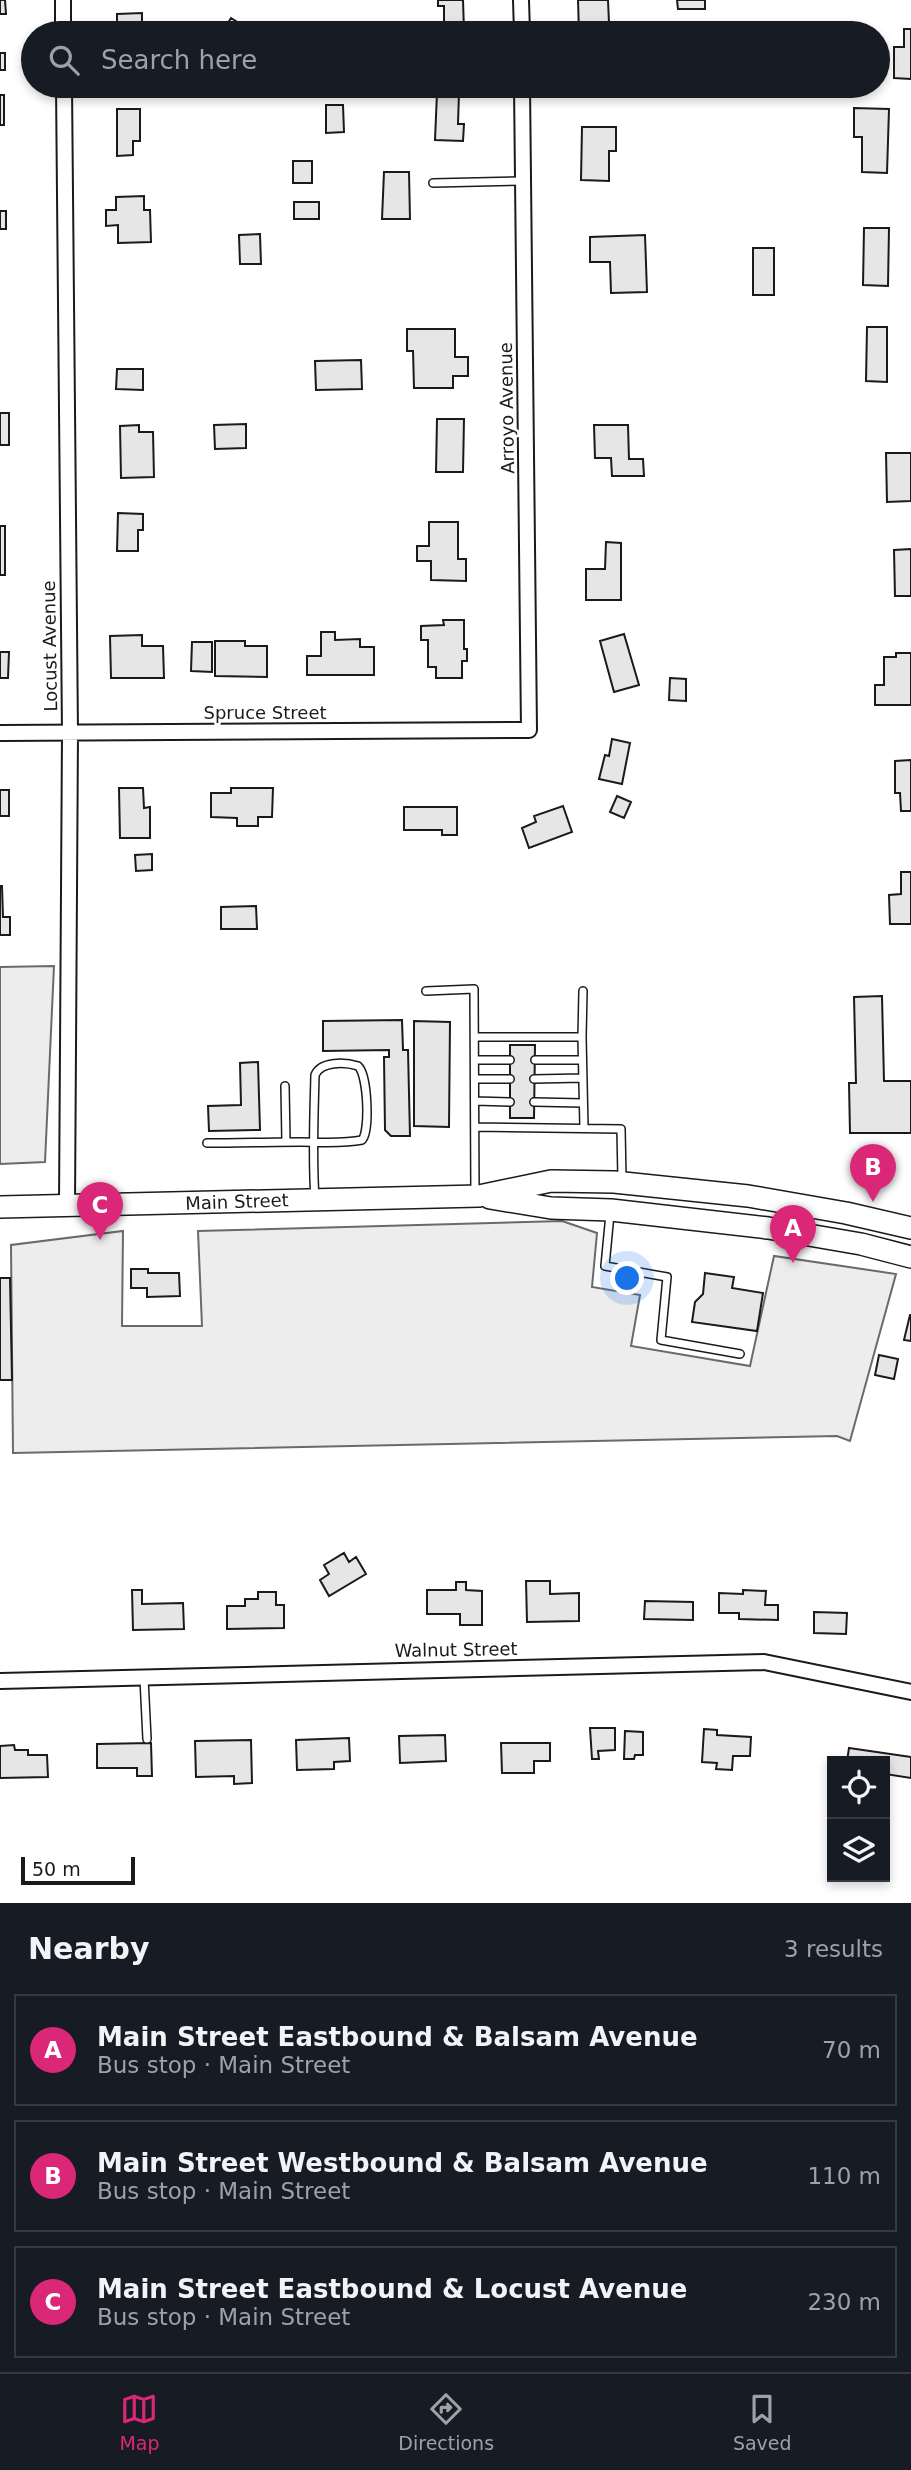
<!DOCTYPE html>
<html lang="en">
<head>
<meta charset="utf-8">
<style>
  :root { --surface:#171b24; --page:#242831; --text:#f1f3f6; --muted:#9ea1a6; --line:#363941; --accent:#db2777 }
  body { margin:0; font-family:"DejaVu Sans",sans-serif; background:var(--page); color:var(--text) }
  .controls { position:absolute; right:21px; bottom:21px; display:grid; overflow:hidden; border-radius:0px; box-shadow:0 4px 10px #0003 }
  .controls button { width:63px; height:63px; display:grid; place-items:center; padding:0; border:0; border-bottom:2px solid var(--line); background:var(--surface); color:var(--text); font:35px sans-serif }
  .scale { position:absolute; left:21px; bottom:18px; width:114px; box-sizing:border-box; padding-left:7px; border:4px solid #1a1a1a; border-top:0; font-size:19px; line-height:24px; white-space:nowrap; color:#1a1a1a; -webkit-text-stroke:5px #fff; paint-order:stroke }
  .you { position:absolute; left:628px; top:1279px; width:24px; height:24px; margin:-18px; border:5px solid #fff; border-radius:50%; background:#1a73e8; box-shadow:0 0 0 10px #1a73e833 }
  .badge { display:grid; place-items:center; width:46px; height:46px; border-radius:50%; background:var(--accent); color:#fff; font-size:23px; font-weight:700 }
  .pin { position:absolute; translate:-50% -58px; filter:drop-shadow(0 2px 4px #0008) }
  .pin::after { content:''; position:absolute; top:37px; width:24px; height:21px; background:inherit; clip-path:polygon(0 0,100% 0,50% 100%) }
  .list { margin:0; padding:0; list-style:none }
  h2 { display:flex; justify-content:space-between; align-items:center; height:91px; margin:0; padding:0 28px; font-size:30px }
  h2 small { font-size:23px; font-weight:400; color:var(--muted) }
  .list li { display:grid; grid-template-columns:46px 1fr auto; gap:21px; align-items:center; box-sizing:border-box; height:112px; margin:0 14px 14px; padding:0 14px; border:2px solid var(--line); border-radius:0px }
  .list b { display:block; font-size:26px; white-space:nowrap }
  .list p { margin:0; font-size:23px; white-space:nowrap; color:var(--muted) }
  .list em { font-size:23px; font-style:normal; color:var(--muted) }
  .icon { flex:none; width:38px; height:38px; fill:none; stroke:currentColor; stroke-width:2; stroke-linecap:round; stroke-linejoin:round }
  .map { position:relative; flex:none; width:911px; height:1903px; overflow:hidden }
  .search { position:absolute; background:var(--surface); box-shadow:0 4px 10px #0003; left:21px; right:21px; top:21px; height:77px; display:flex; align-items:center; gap:18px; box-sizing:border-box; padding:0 24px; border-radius:38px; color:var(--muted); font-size:26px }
  .sheet { height:469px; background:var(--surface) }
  nav { display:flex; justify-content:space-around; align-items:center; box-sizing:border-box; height:98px; border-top:2px solid var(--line); background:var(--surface); font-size:19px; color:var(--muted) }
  nav a { display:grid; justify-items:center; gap:4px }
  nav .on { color:var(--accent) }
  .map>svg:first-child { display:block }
</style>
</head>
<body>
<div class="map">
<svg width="911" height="1903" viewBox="0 0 911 1903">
  <rect width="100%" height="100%" fill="#fff"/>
  <path fill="#ededed" stroke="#6a6a6a" stroke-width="2" d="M54,966L45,1162L0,1164V967Z
    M562,1221L597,1233L592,1287L640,1295L631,1346L750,1366L774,1256L896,1274L850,1441L837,1436L13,1453L11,1245L123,1231L122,1326H202L198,1231Z"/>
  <path fill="#e6e6e6" stroke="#1a1a1a" stroke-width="2" d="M0,0H5L6,14H0Z
    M438,0H463L464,31H444V6H438Z
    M578,0H608L609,23H602V33H579Z
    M677,0H705V9H678Z
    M142,13V33H117V14Z
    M231,18L255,33L222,32Z
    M904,29H911V79L894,78V47H904Z
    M0,53H5V70H0Z
    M437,93H459L458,124H464L463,141L435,140Z
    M0,95H4V125H0Z
    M326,105H343L344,132L326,133Z
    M854,108L889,109L887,173L862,172V137H854Z
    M117,109H140V141H133V155L117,156Z
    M582,127H616V151H609V181L581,180Z
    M293,161H312V183H293Z
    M384,172H409L410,219H382Z
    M144,196V210H150L151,242L118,243V225L106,226V210H116V197Z
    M294,202H319V219H294Z
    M0,211H6V229H0Z
    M864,228H889L888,286L863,285Z
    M260,234L261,264H240L239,235Z
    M645,235L647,292L611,293L610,262H590V237Z
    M753,248H774V295H753Z
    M867,327H887V382L866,381Z
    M407,329H455V357H468V376H453V388H414L413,351H407Z
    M361,360L362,389L316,390L315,361Z
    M117,369H143V390L116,389Z
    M0,413H9V445H0Z
    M437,419H464L463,472H436Z
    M246,424V448L215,449L214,425Z
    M139,425V432H153L154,477L121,478L120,426Z
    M594,425H628L629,459H643L644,476H612L611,458H595Z
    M886,453H911V501L887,502Z
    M118,513L143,514V530H138V551H117Z
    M429,522H458V559H466V581L431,580V561H417V546H429Z
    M0,526H5V575H0Z
    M606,542L621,543V600H586V569H605Z
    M911,549V596H895L894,550Z
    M443,620H464V649H467V661H462V678H436V667H428V640H421V626L444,625Z
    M321,632H335V640L360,639V647H374V675H307V656H321Z
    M624,634L639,685L614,692L600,641Z
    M142,635V646H163L164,678H111L110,636Z
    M215,641H245V646H267V677L215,676Z
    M192,642H212V672L191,671Z
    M0,652H9L8,678H0Z
    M896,653H911V705H875V685H884V657H896Z
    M670,678L686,679V701L669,700Z
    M612,739L630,743L622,784L599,779L605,755L609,756Z
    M911,760V811H901L900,793H895V761Z
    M119,788H143L144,808L150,807V838H120Z
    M231,788H273L272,817H258V826H237V818L211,817V793H231Z
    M0,790H9V816H0Z
    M617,796L631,802L624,818L610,812Z
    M563,806L572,832L529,848L522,828L536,822L534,816Z
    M404,807H457V835H442V830H404Z
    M152,854V870L136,871L135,855Z
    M901,872H911V924H890L889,895L901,894Z
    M0,886H2L3,917H10V935H0Z
    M256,906L257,929H221V907Z
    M882,996L884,1081H911V1133H850L849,1083H856L854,997Z
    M402,1020L403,1050H408L410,1136H391L385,1130L384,1057H389V1050L323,1051V1021Z
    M414,1021L450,1022L449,1127L414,1126Z
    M510,1045H535L534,1118H510Z
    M258,1062L260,1130L209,1131L208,1106L241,1105L240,1063Z
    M131,1269H148V1273H179L180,1296L147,1297V1288H131Z
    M705,1273L734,1277L732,1288L763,1293L757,1331L692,1322L695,1302L703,1294Z
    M0,1278H10L12,1380H0Z
    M910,1315H911V1341L904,1340Z
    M879,1355L898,1359L894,1379L875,1375Z
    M344,1553L349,1562L356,1557L366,1574L329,1596L320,1580L329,1574L324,1565Z
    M526,1581H550V1594L579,1593V1621L527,1622Z
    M456,1582H466V1590L482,1591V1625H460V1614H427V1590H456Z
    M132,1590H142V1604L183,1603L184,1629L133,1630Z
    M743,1590L766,1591L765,1605H778V1620L739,1619V1613H719V1593L743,1594Z
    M258,1592H276V1605H284V1628L227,1629V1606H245V1599H258Z
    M645,1601L693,1602V1620L644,1619Z
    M814,1612L847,1613L846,1634L814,1633Z
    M590,1728H615V1750L598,1751L599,1759H592Z
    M704,1729L717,1730V1735L751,1737L750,1756H733L732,1770L716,1769L717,1763L702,1762Z
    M625,1731L643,1732V1755H635L634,1759H624Z
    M445,1735L446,1761L400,1763L399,1736Z
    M349,1738L350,1761L334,1762V1769L297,1770L296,1740Z
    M251,1740L252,1783L234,1784V1776L196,1777L195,1741Z
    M151,1743L152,1776H137V1768H97V1744Z
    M501,1743H550V1761H534V1773H502Z
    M14,1745L15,1750H28V1755H47L48,1777L0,1778V1746Z
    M849,1748L911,1757V1778L885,1774V1761H847Z"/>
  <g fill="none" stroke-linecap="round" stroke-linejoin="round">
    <g stroke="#1a1a1a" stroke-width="10">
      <path id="lane" d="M433,183L523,181
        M426,991L474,989L475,1195
        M476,1037H582L584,1128
        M582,1037L583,991
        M475,1060H510
        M535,1060H582
        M475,1079H510
        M534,1079L583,1078
        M285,1086L286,1142
        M475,1101L510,1102
        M534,1102L583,1103
        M475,1127L621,1129L622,1179
        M207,1143C238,1143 270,1142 301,1142C321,1142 342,1144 362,1140C370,1131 368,1075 358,1066C345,1062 321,1061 315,1075C314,1116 312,1157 315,1199
        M610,1214L605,1266L667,1277L661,1340L740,1354
        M144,1678L147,1739"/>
    </g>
    <g stroke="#1a1a1a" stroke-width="18">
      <path id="street" d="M63,0V33
        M521,0L522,33
        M64,86L70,733L67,1205
        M0,733L529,730L522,86
        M0,1681L764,1662L911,1692"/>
    </g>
    <g stroke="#1a1a1a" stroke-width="24">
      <path id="primary" d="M490,1198L551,1208L611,1210L768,1228L861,1244L911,1257
        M0,1207L479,1196L551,1181L614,1182L748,1196L846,1213L911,1228"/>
    </g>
    <use href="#lane" stroke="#fff" stroke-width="7"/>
    <use href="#street" stroke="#fff" stroke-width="14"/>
    <use href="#primary" stroke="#fff" stroke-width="21"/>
  </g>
  <g text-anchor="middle" stroke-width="5" stroke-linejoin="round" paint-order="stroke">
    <g font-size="18" fill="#1a1a1a" stroke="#fff">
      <text transform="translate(507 408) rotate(-91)" y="6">Arroyo Avenue</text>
      <text transform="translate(50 646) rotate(-91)" y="6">Locust Avenue</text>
      <text x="265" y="719">Spruce Street</text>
      <text transform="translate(237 1202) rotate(-2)" y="6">Main Street</text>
      <text transform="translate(456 1650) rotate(-1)" y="6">Walnut Street</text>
    </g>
  </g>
</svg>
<div class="controls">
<button><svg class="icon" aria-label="locate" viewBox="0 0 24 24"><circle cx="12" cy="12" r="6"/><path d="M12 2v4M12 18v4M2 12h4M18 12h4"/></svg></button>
<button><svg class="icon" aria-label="layers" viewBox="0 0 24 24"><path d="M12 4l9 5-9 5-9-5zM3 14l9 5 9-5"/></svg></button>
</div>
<div class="scale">50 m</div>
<div class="you"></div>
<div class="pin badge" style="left:793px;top:1263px">A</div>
<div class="pin badge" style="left:873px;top:1202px">B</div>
<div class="pin badge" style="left:100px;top:1240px">C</div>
<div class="search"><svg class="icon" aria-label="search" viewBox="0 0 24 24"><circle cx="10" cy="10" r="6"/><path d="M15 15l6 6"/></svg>Search here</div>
</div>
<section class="sheet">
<h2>Nearby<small>3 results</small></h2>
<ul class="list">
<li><span class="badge">A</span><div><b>Main Street Eastbound &amp; Balsam Avenue</b><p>Bus stop · Main Street</p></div><em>70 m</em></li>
<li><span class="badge">B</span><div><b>Main Street Westbound &amp; Balsam Avenue</b><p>Bus stop · Main Street</p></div><em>110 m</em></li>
<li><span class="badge">C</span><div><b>Main Street Eastbound &amp; Locust Avenue</b><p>Bus stop · Main Street</p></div><em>230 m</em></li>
</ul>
</section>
<nav>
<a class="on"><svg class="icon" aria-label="map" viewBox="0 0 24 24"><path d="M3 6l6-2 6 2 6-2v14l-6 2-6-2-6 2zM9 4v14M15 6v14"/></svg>Map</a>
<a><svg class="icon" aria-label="directions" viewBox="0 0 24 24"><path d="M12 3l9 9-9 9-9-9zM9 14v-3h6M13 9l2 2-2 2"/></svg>Directions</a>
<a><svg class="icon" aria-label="saved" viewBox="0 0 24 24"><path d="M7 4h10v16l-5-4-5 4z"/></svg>Saved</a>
</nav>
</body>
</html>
